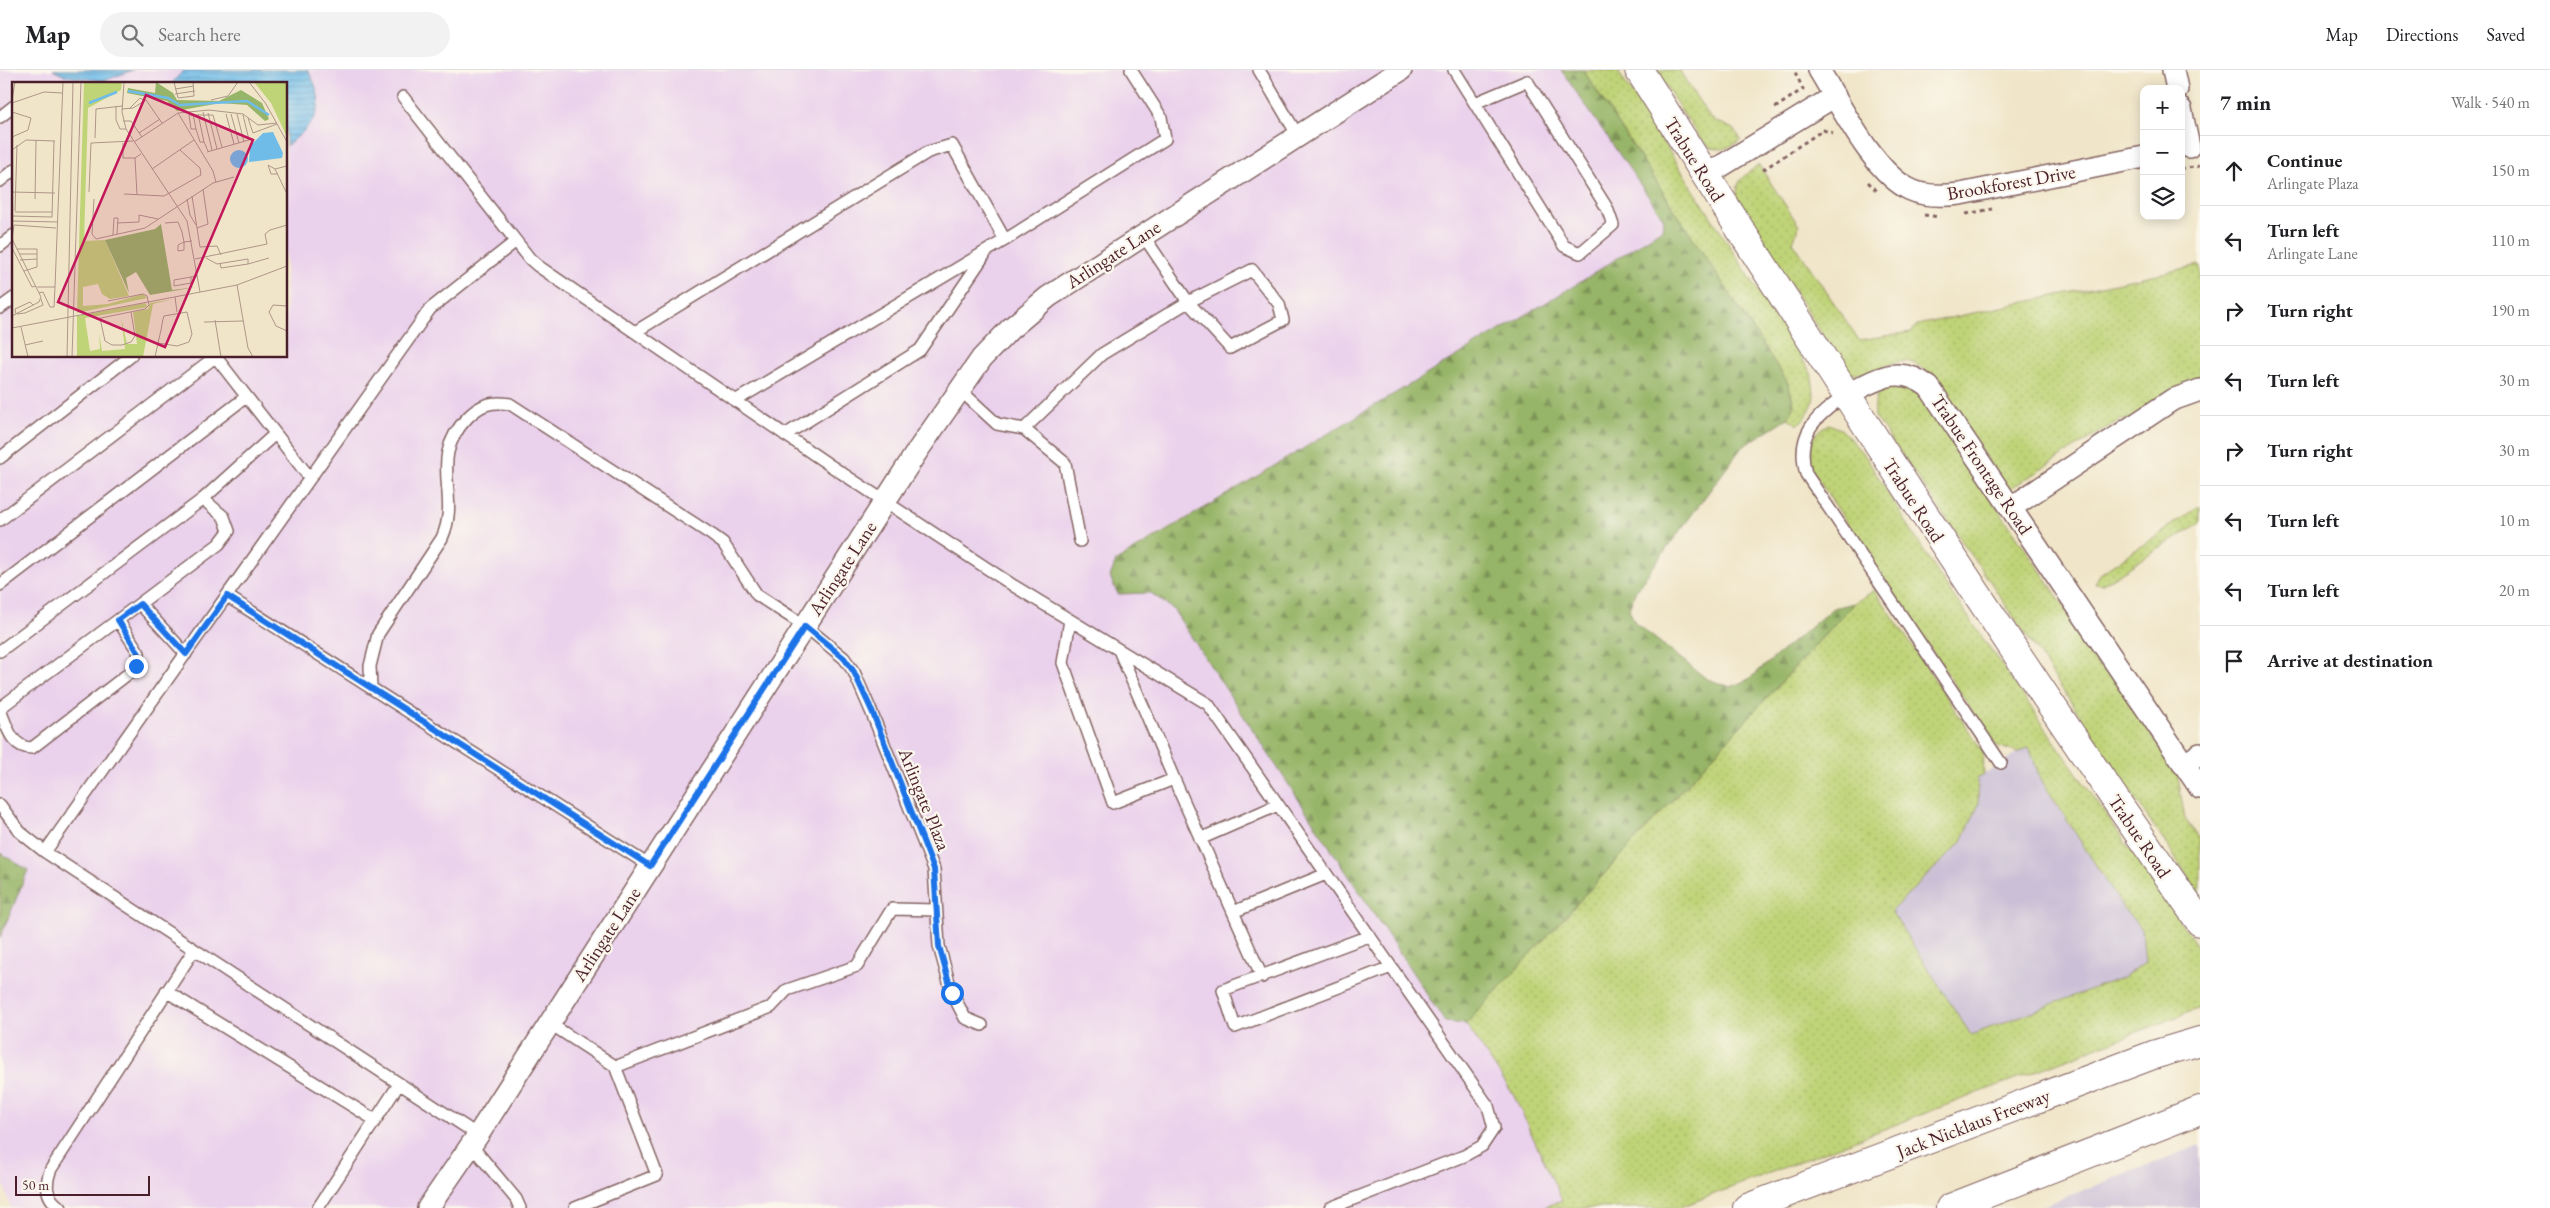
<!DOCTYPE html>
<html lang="en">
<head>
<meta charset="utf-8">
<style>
  :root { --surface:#fff; --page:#f2f2f2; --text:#202124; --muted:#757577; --line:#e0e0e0 }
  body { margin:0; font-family:"EB Garamond",serif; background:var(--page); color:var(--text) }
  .controls { position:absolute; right:15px; top:15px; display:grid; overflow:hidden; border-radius:10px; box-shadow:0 2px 12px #0003 }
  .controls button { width:45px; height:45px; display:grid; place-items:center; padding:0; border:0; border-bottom:1px solid var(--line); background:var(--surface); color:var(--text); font:25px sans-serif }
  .scale { position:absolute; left:15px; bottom:12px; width:135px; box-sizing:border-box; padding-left:5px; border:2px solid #4a1f2b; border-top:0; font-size:14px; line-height:18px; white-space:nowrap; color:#4a1f2b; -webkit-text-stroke:4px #fbf7ec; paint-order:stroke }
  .stop { position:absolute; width:15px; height:15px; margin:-11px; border:4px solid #1a73e8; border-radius:50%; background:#fff }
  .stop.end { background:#1a73e8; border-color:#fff; box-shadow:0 1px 5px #0008 }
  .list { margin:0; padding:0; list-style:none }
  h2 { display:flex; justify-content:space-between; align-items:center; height:65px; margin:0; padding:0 20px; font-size:21px }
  h2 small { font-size:16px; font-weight:400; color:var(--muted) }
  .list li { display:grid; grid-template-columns:32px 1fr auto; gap:15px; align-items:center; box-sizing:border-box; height:70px; padding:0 20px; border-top:1px solid var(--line) }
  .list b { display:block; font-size:19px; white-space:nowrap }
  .list p { margin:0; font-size:16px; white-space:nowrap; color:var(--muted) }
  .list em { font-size:16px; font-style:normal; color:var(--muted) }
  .icon { flex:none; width:28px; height:28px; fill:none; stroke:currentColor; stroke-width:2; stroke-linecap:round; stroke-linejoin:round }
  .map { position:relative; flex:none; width:2200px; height:1138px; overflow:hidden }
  header { display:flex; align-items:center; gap:30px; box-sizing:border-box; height:70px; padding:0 25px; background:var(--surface); border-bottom:1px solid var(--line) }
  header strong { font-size:24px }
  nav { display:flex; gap:28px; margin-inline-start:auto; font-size:18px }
  .search { width:350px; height:45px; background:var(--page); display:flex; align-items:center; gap:12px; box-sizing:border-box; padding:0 18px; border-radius:28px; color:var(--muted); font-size:19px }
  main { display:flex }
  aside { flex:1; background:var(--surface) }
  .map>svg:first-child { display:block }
</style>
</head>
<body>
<header>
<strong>Map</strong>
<div class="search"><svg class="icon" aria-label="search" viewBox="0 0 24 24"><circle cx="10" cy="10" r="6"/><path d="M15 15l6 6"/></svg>Search here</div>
<nav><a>Map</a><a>Directions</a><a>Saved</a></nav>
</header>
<main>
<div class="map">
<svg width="2200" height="1138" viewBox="0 0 2200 1138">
  <defs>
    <pattern id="grass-dots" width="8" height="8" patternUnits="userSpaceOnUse" patternTransform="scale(1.25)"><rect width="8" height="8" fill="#bfd377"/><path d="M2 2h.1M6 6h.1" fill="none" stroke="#a6b567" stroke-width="1.8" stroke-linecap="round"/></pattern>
    <pattern id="forest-firs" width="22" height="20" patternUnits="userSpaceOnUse" patternTransform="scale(1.25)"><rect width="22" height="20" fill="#97b568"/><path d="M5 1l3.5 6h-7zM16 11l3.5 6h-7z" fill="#7d9356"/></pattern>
    <pattern id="water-rules" width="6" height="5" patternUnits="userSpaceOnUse" patternTransform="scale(1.25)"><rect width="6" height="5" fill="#6fbce9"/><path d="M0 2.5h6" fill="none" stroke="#5d98bd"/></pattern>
  </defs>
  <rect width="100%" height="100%" fill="#fbf7ec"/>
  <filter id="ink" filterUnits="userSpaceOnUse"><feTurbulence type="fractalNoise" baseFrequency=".02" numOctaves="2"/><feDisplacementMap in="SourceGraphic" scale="10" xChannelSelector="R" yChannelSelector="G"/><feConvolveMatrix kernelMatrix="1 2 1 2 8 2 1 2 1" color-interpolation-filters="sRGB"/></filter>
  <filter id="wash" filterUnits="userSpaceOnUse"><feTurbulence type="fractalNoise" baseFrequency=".0096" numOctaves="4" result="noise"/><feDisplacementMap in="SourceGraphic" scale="20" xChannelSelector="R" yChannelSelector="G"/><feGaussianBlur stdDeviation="1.12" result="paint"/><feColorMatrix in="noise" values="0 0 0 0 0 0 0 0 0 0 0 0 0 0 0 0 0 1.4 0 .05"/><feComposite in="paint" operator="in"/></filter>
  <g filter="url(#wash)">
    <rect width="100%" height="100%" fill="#f0e5c8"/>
    <path fill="#ead1ec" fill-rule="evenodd" d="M0,0H1561L1664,149L1662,159L1582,211L1116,490L1110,507L1118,524L1151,523L1173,539L1445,952L1466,954L1513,1024L1562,1131L1543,1138H11L4,1115L0,1085V868L28,800L0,783ZM14,14H286V286H14Z"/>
    <path fill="#cabfd6" d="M2029,676L2040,708L2122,836L2142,860L2145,893L2123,907L1971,966L1891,841L1962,771L1979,734L1977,709Z
      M2200,1075V1138H2038Z"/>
    <path fill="url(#grass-dots)" stroke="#847951" d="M1583,0H1617L1811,303C1816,329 1816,335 1798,355L1788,348L1794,335L1788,313Z
      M1656,0H1679L1710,48L1735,60L1741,70C1732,76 1725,81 1713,78C1699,74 1666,15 1656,0Z
      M1759,95L1799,156L1793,172L1859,270L1911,262L1917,255L2200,195V308L2137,350H2120L2008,420L1925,300C1900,281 1891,298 1865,303C1860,303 1855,303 1849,303L1840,293L1737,129C1736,108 1744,106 1759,95Z
      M1904,312L1918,321L2177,702L2185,749L2200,769V825L1989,510L1875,347C1873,321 1880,317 1904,312Z
      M1829,354L1842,360L1866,387L1939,505L2200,880V938L1678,1138H1543L1562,1130L1513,1024L1466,954L1854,533L1875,520L1983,682L1984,705L1977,709L1979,734L1962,771L1891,841L1971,965L2123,907L2145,893L2142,860L2122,836L2040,708L2029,677L2018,683L1995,675L1813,402C1807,382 1809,363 1829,354Z
      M2200,436V453L2103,514L2095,513L2100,504Z"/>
    <path fill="url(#forest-firs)" stroke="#706a4a" d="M1561,0H1583L1788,313L1794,335L1788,348L1742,377L1636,520L1629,539L1635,553L1707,609L1731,617L1749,609L1833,538L1854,533L1466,954L1445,952L1173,539L1151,523L1118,524L1110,507L1116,491L1582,211L1662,159L1664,149Z
      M0,783L28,800L0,868Z"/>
    <path fill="url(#water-rules)" stroke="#5c6e8a" d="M53,0H133L104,11L65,6Z
      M184,0H308C329,38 317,52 286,76V14H171Z"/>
  </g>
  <g filter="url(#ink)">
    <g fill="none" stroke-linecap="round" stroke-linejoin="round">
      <g stroke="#846462" stroke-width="14">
        <path id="lane" d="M1259,0L1298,66
          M1454,0L1564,176L1580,183L1613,155L1607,138L1527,11L1475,33
          M403,27L530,189L538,196L831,396L1014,516L1208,634L1488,1036L1494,1058L1482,1076L1464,1086L1330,1138
          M0,47L14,36
          M0,111L14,100
          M0,176L14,165
          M0,238L14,228
          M635,262L928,82L952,75L1005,170L1165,69L1161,47L1131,0
          M215,286L310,408
          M959,319L997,354L1024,359
          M1846,325C1815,347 1795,364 1806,404L2001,693
          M735,331L1005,170
          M785,365L920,280L985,184
          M0,388L131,286
          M0,450L215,287
          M1080,471L1065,393L1024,359L1102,284L1188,232L1252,200L1279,234L1283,250L1230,278L1188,232L1143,165
          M0,515L246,327
          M227,526L650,796
          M140,534L186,584
          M1070,550L1063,593L1113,733L1174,709L1262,907
          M1119,580L1174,709
          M0,581L203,429
          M371,617L370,596L378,564L442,468C462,424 426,390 468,347C481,334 492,331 510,334L712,465L723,473L757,525L805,556L844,588L854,602L871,641L934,799L939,876L952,923L965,948L982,955
          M0,638L118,550
          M0,640C7,656 11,678 32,678L137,597L139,583L118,550L219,474L229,461L224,447L203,429L275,364
          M0,735L20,762L45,782
          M1200,769L1278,735
          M1233,842L1326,804
          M1369,866L1223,920L1235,957L1391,897
          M166,921L375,1050
          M549,953L615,996L657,1105L575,1138
          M615,997L771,937L787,920L857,896L892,839L936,840
          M478,1065L45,782L430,239L516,171
          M471,1075L516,1129L520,1138
          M61,1138C45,1128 45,1114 51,1099L194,880
          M318,1138L399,1014"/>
      </g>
      <g stroke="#846462" stroke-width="24">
        <path id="street" d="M1819,0C1840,34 1874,104 1911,120C1926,127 1944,126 1960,124L2144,87
          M2173,0L2177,19
          M2181,39L2189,77
          M1705,106L1835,26
          M1846,325C1876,310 1898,293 1929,317L2200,718
          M2012,437L2172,330L2200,320
          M2184,695L2200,684
          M428,1138L478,1065L916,383L982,288L1010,259L1048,227L1401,0"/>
      </g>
      <g stroke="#846462" stroke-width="30">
        <path id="secondary" d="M1639,0C1821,288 2005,573 2200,852"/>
      </g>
      <g stroke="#846462" stroke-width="30">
        <path id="highway" d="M1747,1138L2153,985L2200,971
          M1950,1138L2200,1040"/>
      </g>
      <path stroke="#846462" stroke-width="3" stroke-dasharray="4 4" stroke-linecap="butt" d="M1775,38L1803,19L1794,0
        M2181,99L2200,96
        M1763,100L1823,60L1833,63
        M1868,112L1879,123
        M1966,144L1992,139
        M1924,145L1940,147"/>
      <use href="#lane" stroke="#fff" stroke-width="11"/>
      <use href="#street" stroke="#fff" stroke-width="21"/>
      <use href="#secondary" stroke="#fff" stroke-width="28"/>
      <use href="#highway" stroke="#fff" stroke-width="28"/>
    </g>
  </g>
  <g fill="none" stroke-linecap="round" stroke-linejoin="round" filter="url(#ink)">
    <path stroke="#1a73e8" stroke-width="6" d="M136,596L139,584L118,550L140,534L186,584L227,526L650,796L805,556L844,588L854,602L872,641L934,799L939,876L952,923"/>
  </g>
  <g text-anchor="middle" stroke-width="4.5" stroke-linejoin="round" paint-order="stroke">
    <g font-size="19" fill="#4a1f2b" stroke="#fbf7ec">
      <text transform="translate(1695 89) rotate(58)" y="7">Trabue Road</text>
      <text transform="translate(2011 112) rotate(-10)" y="7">Brookforest Drive</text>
      <text transform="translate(1113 184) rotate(-33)" y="7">Arlingate Lane</text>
      <text transform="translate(1982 394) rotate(56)" y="7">Trabue Frontage Road</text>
      <text transform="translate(1914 430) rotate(57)" y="7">Trabue Road</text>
      <text transform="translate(842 498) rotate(-57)" y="7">Arlingate Lane</text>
      <text transform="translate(925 729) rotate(68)" y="7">Arlingate Plaza</text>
      <text transform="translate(2140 766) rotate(56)" y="7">Trabue Road</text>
      <text transform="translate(606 864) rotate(-57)" y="7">Arlingate Lane</text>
      <text transform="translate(1973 1053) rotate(-21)" y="7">Jack Nicklaus Freeway</text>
    </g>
  </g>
  <g transform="translate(12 12)">
    <rect width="275" height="275" fill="#f0e5c8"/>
    <path d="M72,0H110L109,8L76,26L72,159L93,158L117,214L98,217L90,212L86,202L71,205V224L96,222L131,212L135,216L65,231ZM242,0H275V55L259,21ZM161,217L141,222L131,275H65V234L133,221L136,225L73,236L78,269L88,267L87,251L90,269L113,267L109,235L115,262H125L121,230L136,227L138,221Z" fill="#bfd377"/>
    <path d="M144,0L161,11L165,18L207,19L229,8L250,21L257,37L253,39L235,23L208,21L165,29L155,19L115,11L116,6L143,11ZM149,142L160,208L184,205L138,213L124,190L114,196L117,211L93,158L143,147Z" fill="#97b568"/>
    <path d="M261,50L271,71L270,76L237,80L238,64L251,51ZM218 77a9 9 0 1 1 18 0a9 9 0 1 1-18 0Z" fill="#6fbce9"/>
    <path fill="none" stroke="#6fbce9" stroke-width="2.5" d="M116,9L156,16L168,23L235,19L257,33M77,21L105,10"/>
    <path fill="none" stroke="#ae9689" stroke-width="1" d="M112,0L110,30L114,47L175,139L188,210M162,0L166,16L182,14L181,0M237,0L254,22L275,60M163,7L182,4M163,12L183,9M0,18L3,0M199,18L216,14L226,0M0,21L32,10L50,11M104,24V38L108,47H114M110,27L121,26L134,18L150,41M117,27L128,16L132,18M0,30L19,36L16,48L0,55M191,30L200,68M166,31L197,28L231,32L246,43L265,41M196,31L205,67M181,32L184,47M186,32L192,60M214,32L222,62M219,32L227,61M225,32L232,60M236,36L241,51L265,42M111,39H119L130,55M127,51L148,37M83,56L84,27L110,24M122,60L166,31L201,89L204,100M111,61V76H123L129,72M0,68L14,58L43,59M196,69L192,60H188L184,47H179L177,33H201L210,65M195,70L237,58L231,33M123,76L125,113M275,84L263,87L275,112M140,87L182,58M263,87L256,83L259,92H266M191,107L196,142L185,146L188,165L205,164L209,173M0,110L43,111M77,110L79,61L121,59M112,112L152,114L189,93L188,86L168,68M180,114L185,146M23,117L24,58M82,117L80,152L84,157L133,146L201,101L222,95M175,117L178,133L184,143M3,129L5,63M3,130H40M0,134L40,135L42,59M0,139L46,140M105,141L127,140V133L146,137M153,141L166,140L170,150L172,160V168L166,169V163L172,160L180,159M101,153L102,136H106L105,152M0,156L2,143L44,146M0,157L29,215L27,220L0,234M0,166L20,205L24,204M5,167H25V185L12,189M8,172H25M194,176L205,182L236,177V182L209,186L208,181M183,177L255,162L253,152L258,148L275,143M8,178L25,177M236,182L257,176M179,195V201L162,204V198L179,195L186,194M225,203L236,266L241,275M25,205H43L42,225H38L31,210L27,211M43,205L51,0M163,215L165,230M275,224L261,223L257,230L264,244L275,249M4,232L3,227L18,220L21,223M5,232L13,231L31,223L29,217M88,236L93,259L100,263H110L119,260L123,254L119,230M84,237L133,227L137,223L135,214L131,212L96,219M203,238L209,275M192,240L231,239M9,245L16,275M0,246L225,203L275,184M13,263L31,259M55,275L61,0M60,275L69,0M143,275L146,261L149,248L151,237L152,234L175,230L180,252L177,260L165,264L146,261"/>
    <path fill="#c2185b" fill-opacity="0.15" stroke="#c2185b" stroke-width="2.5" d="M134,13L241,58L153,265L46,220Z"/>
    <rect width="275" height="275" fill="none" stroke="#4a1f2b" stroke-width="2.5"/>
  </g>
</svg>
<div class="controls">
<button>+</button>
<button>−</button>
<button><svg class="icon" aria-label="layers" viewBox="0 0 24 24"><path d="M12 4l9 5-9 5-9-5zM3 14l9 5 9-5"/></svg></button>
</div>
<div class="scale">50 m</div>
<div class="stop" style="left:952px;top:923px"></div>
<div class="stop end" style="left:136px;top:596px"></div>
</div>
<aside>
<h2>7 min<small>Walk · 540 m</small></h2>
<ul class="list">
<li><svg class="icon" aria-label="ahead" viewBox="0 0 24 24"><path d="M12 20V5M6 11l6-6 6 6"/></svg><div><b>Continue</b><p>Arlingate Plaza</p></div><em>150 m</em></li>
<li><svg class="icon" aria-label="left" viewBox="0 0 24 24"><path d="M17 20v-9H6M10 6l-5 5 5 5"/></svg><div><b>Turn left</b><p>Arlingate Lane</p></div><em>110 m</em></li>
<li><svg class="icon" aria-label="right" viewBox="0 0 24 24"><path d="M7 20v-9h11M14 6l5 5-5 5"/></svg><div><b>Turn right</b></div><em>190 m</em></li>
<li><svg class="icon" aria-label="left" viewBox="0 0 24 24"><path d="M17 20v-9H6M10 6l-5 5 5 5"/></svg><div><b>Turn left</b></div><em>30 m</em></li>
<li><svg class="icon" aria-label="right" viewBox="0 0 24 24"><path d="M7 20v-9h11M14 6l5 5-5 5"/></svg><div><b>Turn right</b></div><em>30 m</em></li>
<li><svg class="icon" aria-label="left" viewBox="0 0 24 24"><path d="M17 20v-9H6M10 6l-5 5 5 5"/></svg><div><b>Turn left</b></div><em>10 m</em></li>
<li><svg class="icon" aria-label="left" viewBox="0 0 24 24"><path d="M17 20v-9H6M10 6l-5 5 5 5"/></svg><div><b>Turn left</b></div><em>20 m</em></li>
<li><svg class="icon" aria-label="arrive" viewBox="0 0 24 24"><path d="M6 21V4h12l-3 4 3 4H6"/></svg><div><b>Arrive at destination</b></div></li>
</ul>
</aside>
</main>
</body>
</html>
